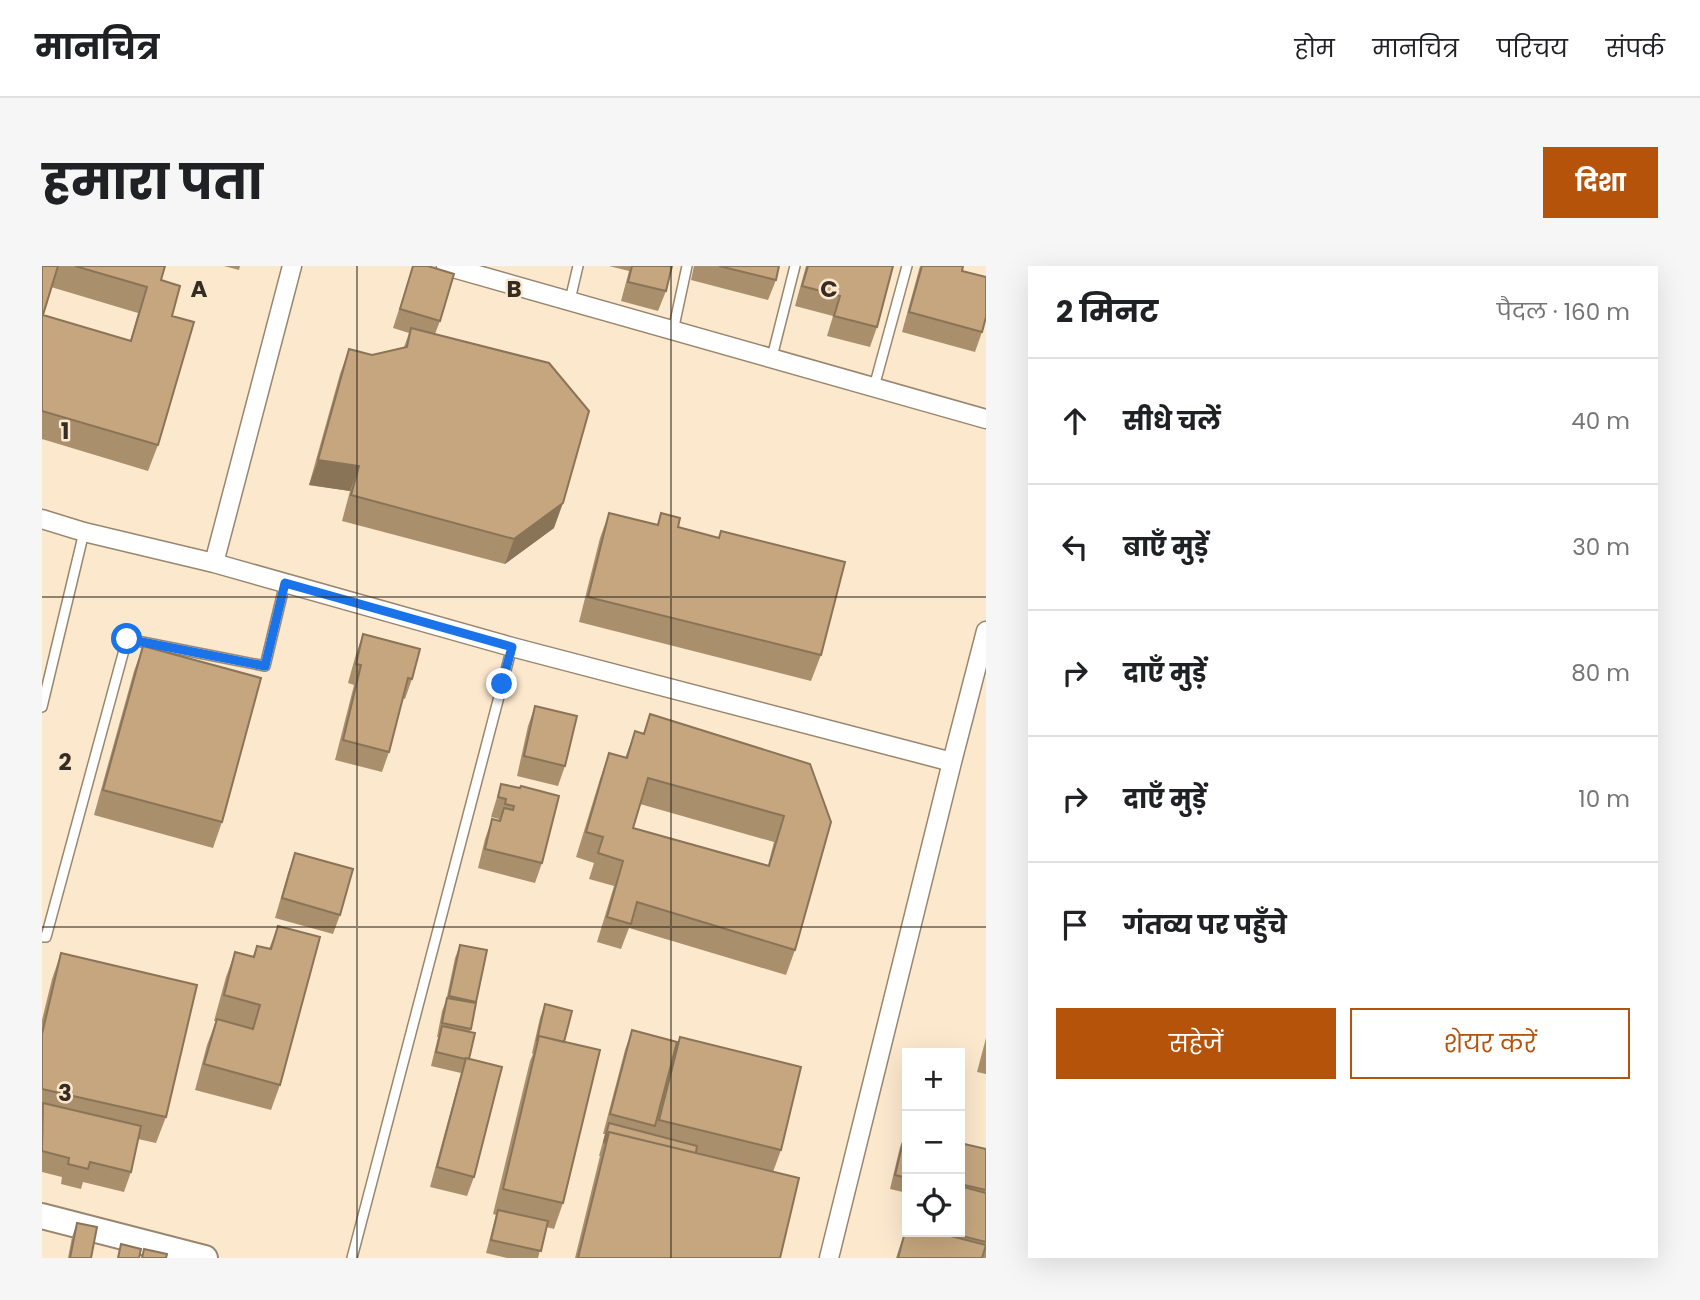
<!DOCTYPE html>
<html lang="hi">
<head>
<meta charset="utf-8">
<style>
  :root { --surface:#fff; --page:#f6f6f6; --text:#202124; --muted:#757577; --line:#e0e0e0; --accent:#b45309 }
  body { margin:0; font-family:Poppins,"Noto Sans Devanagari",sans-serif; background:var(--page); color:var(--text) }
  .controls { position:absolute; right:21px; bottom:21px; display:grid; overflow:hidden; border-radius:0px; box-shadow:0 7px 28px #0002 }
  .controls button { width:63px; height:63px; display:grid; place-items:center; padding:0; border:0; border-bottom:2px solid var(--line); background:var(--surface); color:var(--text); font:35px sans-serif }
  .stop { position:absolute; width:21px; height:21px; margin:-16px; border:5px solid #1a73e8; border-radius:50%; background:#fff }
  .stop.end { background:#1a73e8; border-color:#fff; box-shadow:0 2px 7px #0008 }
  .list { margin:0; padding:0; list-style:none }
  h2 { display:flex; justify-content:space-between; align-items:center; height:91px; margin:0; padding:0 28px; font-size:30px }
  h2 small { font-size:23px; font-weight:400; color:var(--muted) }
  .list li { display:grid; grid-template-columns:46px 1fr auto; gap:21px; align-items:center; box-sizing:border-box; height:126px; padding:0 28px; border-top:2px solid var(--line) }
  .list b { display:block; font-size:26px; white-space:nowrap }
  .list em { font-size:23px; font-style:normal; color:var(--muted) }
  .actions { display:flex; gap:14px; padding:21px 28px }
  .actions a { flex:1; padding:16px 0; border:2px solid var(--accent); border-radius:0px; text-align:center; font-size:24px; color:var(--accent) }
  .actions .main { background:var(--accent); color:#fff }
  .icon { flex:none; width:38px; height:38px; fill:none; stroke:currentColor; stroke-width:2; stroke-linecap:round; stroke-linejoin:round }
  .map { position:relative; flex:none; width:944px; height:992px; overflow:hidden; border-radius:0px }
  header { display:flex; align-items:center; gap:42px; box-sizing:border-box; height:98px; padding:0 35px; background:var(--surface); border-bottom:2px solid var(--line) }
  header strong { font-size:33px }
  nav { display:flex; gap:38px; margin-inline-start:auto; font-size:24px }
  .intro { display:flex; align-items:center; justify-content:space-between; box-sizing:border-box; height:168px; padding:0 42px }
  h1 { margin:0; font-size:49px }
  .button { padding:18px 32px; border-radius:0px; background:var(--accent); color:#fff; font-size:24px; font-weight:700 }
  main { display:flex; gap:42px; padding:0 42px }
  aside { flex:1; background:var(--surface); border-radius:0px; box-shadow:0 7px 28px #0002 }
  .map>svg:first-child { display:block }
</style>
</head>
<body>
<header>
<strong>मानचित्र</strong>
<nav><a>होम</a><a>मानचित्र</a><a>परिचय</a><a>संपर्क</a></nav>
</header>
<div class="intro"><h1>हमारा पता</h1><a class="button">दिशा</a></div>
<main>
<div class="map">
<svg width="944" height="992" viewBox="0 0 944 992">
  <rect width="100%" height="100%" fill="#fce8cd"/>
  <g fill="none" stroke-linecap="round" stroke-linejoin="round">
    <g stroke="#99866e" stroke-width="12">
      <path id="lane" d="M528,34L536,0
        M631,65L645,0
        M730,91L753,0
        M832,121L865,0
        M0,441L42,266
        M0,671H4L85,373L223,400L243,317
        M310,992L470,381"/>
    </g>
    <g stroke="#99866e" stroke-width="21">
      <path id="street" d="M404,0C584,51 764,102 944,153
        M0,253L42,266L172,297L470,381L910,496
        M172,297L250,0
        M787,992L910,496L944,365"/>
    </g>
    <g stroke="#99866e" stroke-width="28">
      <path id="secondary" d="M0,950L163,992"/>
    </g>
    <use href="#lane" stroke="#fff" stroke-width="9"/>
    <use href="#street" stroke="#fff" stroke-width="18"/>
    <use href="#secondary" stroke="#fff" stroke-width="24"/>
  </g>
  <path fill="#a98f6c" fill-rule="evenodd" d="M0,0H123L119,14L130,50L116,179L106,205L0,173ZM9,21L96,47L88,75L1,49Z
    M182,0H198L197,4Z
    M371,0L398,55L393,68L512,262L463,298L300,255L308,225L267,219L298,108L307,83L330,89L362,81L367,67L351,62Z
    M567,0H630L624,25L616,45L579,35L587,5Z
    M652,0H737L734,14L726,34L649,14Z
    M764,0H851L835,61L828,81L785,70L791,50L753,40Z
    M878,0H921L920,5L940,66L933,86L860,66Z
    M567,247L615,259L619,247L636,261L676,272L679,265L779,389L769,415L537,356L558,272Z
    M321,368L370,413L363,433L360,432L347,486L340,506L293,494L312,419L306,417L314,388Z
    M101,380L180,556L171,582L52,549L92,405Z
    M493,440L523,500L516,520L475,510L486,460Z
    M608,448L768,498L753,684L744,709L587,662L579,683L555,676L572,620L547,613L552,597L534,591L558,513L567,487L583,492L593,465L601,468ZM598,538L732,576L726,599L591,562Z
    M459,518L478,522L500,597L493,617L436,602L443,573L450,553L457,555V553L449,551Z
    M253,587L298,649L291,668L233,652L246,607Z
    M236,660L238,819L229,844L153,824L165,779L174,755H172L184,711L193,686L211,690L215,680L227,683Z
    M418,679L445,684L428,766L427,793L432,911L425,930L388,921L419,807L389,800L396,771H395L400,745L404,735L413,692Z
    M19,687L124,851L114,877L96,873L89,906L82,926L41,916L39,923L19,918L20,911L0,906V754L10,713Z
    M503,738L522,776L521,937L512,963L504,961L496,992H465L444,987L454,949L451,948L488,795L491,788L490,787L498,752Z
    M590,764L631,790L638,771L739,884L731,906L738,992H533L558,890H557L563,868H561L583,784Z
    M944,772V808L935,806Z
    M863,868H865V927L848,923L858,881Z
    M918,877L944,883V992H854L865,959V966H918Z
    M35,957L49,992H26L30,971Z"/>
  <path fill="#8a7458" d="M276,194L317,200L308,225L267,219Z
    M521,237L512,262L463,298L472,273Z"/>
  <path fill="#c5a67e" stroke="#8a7458" stroke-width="2" fill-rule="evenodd" d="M0,0H16L1,49L89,75L105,21L33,0H123L119,14L138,20L130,50L152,56L116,179L0,145Z
    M371,0H386L412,8L398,55L358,43Z
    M590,0H630L624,25L586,16Z
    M677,0H737L734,14Z
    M766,0H851L835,61L792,50L798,30L760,20Z
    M880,0H921L920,5L944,11V51L940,66L867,46Z
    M369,62L507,97L547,145L521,237L472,273L309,229L317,200L276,194L307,83L330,89L365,81Z
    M567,247L616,259L619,247L638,252L636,261L677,272L679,265L803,296L779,389L546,331Z
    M321,368L378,383L370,413L366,412L347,486L301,474L319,399L314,398Z
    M101,380L219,412L180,556L61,524Z
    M493,440L535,450L523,500L482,490Z
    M608,448L768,498L789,556L753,684L595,636L589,658L565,651L581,595L556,587L561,571L544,566L567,487L585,492L593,465L602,468ZM606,512L742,550L727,600L591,562Z
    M459,518L478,522L479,520L517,530L500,597L443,583L450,553L458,555L462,542L471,544L472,540L463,538L464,533L456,531Z
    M253,587L311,603L298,649L240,632Z
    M236,660L278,671L238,819L162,798L175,753L211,763L218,739L182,729L193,686L212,691L215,680L229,683Z
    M418,679L445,684L434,736L407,730Z
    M19,687L155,719L124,851L0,823V768Z
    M405,732L434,737L429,763L400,757Z
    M503,738L530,745L522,776L497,770L496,774H495Z
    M400,760L433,767L427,793L424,792L423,793L394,786Z
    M590,764L635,776L613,860L568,848Z
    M497,770L558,784L521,937L461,923Z
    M638,771L759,801L739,884L617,854Z
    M424,792L460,801L432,911L395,901Z
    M1,837L99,860L89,906L48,896L46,903L26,898L27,892L0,885Z
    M567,857L655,880L654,887L567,866L563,877L562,876Z
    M567,866L757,912L738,992H536Z
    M863,868H865V912L853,909Z
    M918,877L944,883V924L918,918Z
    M918,920L944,927V976L904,966H918Z
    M456,944L506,955L499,985L449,974Z
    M35,957L55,961L49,992H28Z
    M865,959V966H893L944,979L940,992H856Z
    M79,978L99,983L97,992H76Z
    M102,983L125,988L124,992H100Z"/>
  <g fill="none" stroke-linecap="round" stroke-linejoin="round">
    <path stroke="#1a73e8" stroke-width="9" d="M85,373L223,400L243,317L470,381L460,418"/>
  </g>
  <path fill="none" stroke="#352d23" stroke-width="2" stroke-opacity="0.55" d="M315,0V992M629,0V992M0,331H944M0,661H944"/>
  <g font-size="23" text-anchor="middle" font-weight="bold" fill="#352d23" stroke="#fce8cd" stroke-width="5" stroke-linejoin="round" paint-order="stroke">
    <text x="157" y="31">A</text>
    <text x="472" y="31">B</text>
    <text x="787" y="31">C</text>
    <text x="23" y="173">1</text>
    <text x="23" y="504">2</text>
    <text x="23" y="835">3</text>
  </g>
</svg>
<div class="controls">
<button>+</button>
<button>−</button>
<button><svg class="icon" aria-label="locate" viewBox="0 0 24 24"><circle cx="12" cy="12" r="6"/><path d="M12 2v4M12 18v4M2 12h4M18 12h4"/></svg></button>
</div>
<div class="stop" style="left:85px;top:373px"></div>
<div class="stop end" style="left:460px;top:418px"></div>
</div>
<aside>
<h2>2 मिनट<small>पैदल · 160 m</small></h2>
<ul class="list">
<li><svg class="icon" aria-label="ahead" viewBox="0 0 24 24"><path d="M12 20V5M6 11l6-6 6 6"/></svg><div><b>सीधे चलें</b></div><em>40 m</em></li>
<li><svg class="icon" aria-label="left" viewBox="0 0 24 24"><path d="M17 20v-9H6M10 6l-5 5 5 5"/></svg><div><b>बाएँ मुड़ें</b></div><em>30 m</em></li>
<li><svg class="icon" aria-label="right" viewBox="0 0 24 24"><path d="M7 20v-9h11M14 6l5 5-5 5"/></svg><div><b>दाएँ मुड़ें</b></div><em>80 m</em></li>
<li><svg class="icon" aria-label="right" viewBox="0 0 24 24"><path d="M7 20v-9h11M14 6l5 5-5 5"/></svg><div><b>दाएँ मुड़ें</b></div><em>10 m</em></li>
<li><svg class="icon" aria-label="arrive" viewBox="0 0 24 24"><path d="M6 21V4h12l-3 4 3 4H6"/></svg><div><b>गंतव्य पर पहुँचे</b></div></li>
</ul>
<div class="actions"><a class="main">सहेजें</a><a>शेयर करें</a></div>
</aside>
</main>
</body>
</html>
